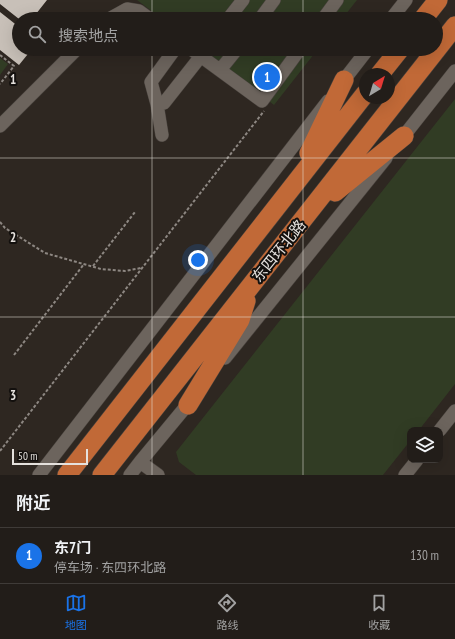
<!DOCTYPE html>
<html lang="zh">
<head>
<meta charset="utf-8">
<style>
  :root { --surface:#221d19; --page:#2a2622; --text:#f1f3f6; --muted:#a2a2a2; --line:#3f3b38; --accent:#1a73e8 }
  body { margin:0; font-family:"PT Sans Narrow","Noto Sans SC",sans-serif; background:var(--page); color:var(--text) }
  .controls { position:absolute; right:12px; bottom:12px; display:grid; overflow:hidden; border-radius:8px; box-shadow:0 4px 16px #0002 }
  .controls button { width:36px; height:36px; display:grid; place-items:center; padding:0; border:0; border-bottom:1px solid var(--line); background:var(--surface); color:var(--text); font:20px sans-serif }
  .compass { position:absolute; left:359px; top:68px; width:36px; height:36px; border-radius:50%; background:var(--surface); box-shadow:0 4px 16px #0002; rotate:38deg }
  .scale { position:absolute; left:12px; bottom:10px; width:76px; box-sizing:border-box; padding-left:4px; border:2px solid #e5e1dd; border-top:0; font-size:11px; line-height:14px; white-space:nowrap; color:#e5e1dd; -webkit-text-stroke:3px #13100e; paint-order:stroke }
  .you { position:absolute; left:198px; top:260px; width:14px; height:14px; margin:-10px; border:3px solid #fff; border-radius:50%; background:#1a73e8; box-shadow:0 0 0 6px #1a73e833 }
  .badge { display:grid; place-items:center; width:26px; height:26px; border-radius:50%; background:var(--accent); color:#fff; font-size:13px; font-weight:700 }
  .pin { position:absolute; translate:-50% -50%; border:2px solid #fff; box-shadow:0 1px 4px #0006 }
  .list { margin:0; padding:0; list-style:none }
  h2 { display:flex; justify-content:space-between; align-items:center; height:52px; margin:0; padding:0 16px; font-size:17px }
  h2 small { font-size:13px; font-weight:400; color:var(--muted) }
  .list li { display:grid; grid-template-columns:26px 1fr auto; gap:12px; align-items:center; box-sizing:border-box; height:56px; padding:0 16px; border-top:1px solid var(--line) }
  .list b { display:block; font-size:15px; white-space:nowrap }
  .list p { margin:0; font-size:13px; white-space:nowrap; color:var(--muted) }
  .list em { font-size:13px; font-style:normal; color:var(--muted) }
  .icon { flex:none; width:22px; height:22px; fill:none; stroke:currentColor; stroke-width:2; stroke-linecap:round; stroke-linejoin:round }
  .map { position:relative; flex:none; width:455px; height:475px; overflow:hidden }
  .search { position:absolute; background:var(--surface); box-shadow:0 4px 16px #0002; left:12px; right:12px; top:12px; height:44px; display:flex; align-items:center; gap:10px; box-sizing:border-box; padding:0 14px; border-radius:22px; color:var(--muted); font-size:15px }
  .sheet { height:108px; background:var(--surface) }
  nav { display:flex; justify-content:space-around; align-items:center; box-sizing:border-box; height:56px; border-top:1px solid var(--line); background:var(--surface); font-size:11px; color:var(--muted) }
  nav a { display:grid; justify-items:center; gap:2px }
  nav .on { color:var(--accent) }
  .map>svg:first-child { display:block }
</style>
</head>
<body>
<div class="map">
<svg width="455" height="475" viewBox="0 0 455 475">
  <rect width="100%" height="100%" fill="#2e2721"/>
  <path fill="#313c24" d="M137,0H357L342,19H162Z
    M202,49H318L274,105Z
    M0,58L8,64L0,75Z
    M455,99V384L419,430H410V441L383,475H196L179,462L176,452Z"/>
  <path fill="#c8c0b8" d="M0,0H47L32,19H19L0,4Z
    M0,12L19,27V49H32L19,65L0,50Z"/>
  <g fill="none" stroke-linecap="round" stroke-linejoin="round">
    <g stroke="#48423d" stroke-width="14">
      <path id="minor" d="M109,19L127,9L139,11L150,19
        M228,19L243,0
        M260,19L274,0
        M323,19L337,0
        M391,19L406,0
        M191,49L262,101L300,49
        M220,70L237,49
        M340,85L368,49
        M157,104L164,103L201,56L200,55L204,50
        M0,126L77,49
        M162,135L157,104L151,82L175,49
        M399,142L455,71
        M225,358L386,158
        M440,430L455,411
        M140,462L158,475
        M39,475L328,101
        M130,475L140,462L193,398
        M405,475L417,460"/>
    </g>
    <g stroke="#48423d" stroke-width="20">
      <path id="highway" d="M423,19L438,0
        M380,74L400,49
        M309,153L344,80
        M335,192L404,136
        M188,405L240,320L246,301
        M67,475L365,94
        M102,475L455,26"/>
    </g>
    <path stroke="#8d8782" stroke-width="2" stroke-dasharray="3 2" stroke-linecap="butt" d="M0,55L14,66L0,84
      M0,222L5,228L45,253L101,269L125,271L141,268
      M93,266L135,212
      M14,355L84,264
      M0,451L264,111"/>
    <use href="#minor" stroke="#6c645d" stroke-width="13"/>
    <use href="#highway" stroke="#c16937" stroke-width="19"/>
  </g>
  <path fill="none" stroke="#e5e1dd" stroke-width="1" stroke-opacity="0.55" d="M152,0V19M303,0V19M152,49V475M303,49V475M0,158H455M0,317H455"/>
  <g text-anchor="middle" stroke-width="4" stroke-linejoin="round" paint-order="stroke">
    <g font-size="15" fill="#e5e1dd" stroke="#13100e">
      <text transform="translate(279 251) rotate(-51)" y="5">东四环北路</text>
    </g>
  </g>
  <g font-size="13" text-anchor="middle" font-weight="bold" fill="#e5e1dd" stroke="#13100e" stroke-width="4" stroke-linejoin="round" paint-order="stroke">
    <text x="13" y="84">1</text>
    <text x="13" y="242">2</text>
    <text x="13" y="400">3</text>
  </g>
</svg>
<div class="controls">
<button><svg class="icon" aria-label="layers" viewBox="0 0 24 24"><path d="M12 4l9 5-9 5-9-5zM3 14l9 5 9-5"/></svg></button>
</div>
<svg class="compass" viewBox="-18 -18 36 36"><path d="M0-13l5 13h-10z" fill="#e53935"/><path d="M0 13l5-13h-10z" fill="#a2a2a2"/></svg>
<div class="scale">50 m</div>
<div class="you"></div>
<div class="pin badge" style="left:267px;top:77px">1</div>
<div class="search"><svg class="icon" aria-label="search" viewBox="0 0 24 24"><circle cx="10" cy="10" r="6"/><path d="M15 15l6 6"/></svg>搜索地点</div>
</div>
<section class="sheet">
<h2>附近<small></small></h2>
<ul class="list">
<li><span class="badge">1</span><div><b>东7门</b><p>停车场 · 东四环北路</p></div><em>130 m</em></li>
</ul>
</section>
<nav>
<a class="on"><svg class="icon" aria-label="map" viewBox="0 0 24 24"><path d="M3 6l6-2 6 2 6-2v14l-6 2-6-2-6 2zM9 4v14M15 6v14"/></svg>地图</a>
<a><svg class="icon" aria-label="directions" viewBox="0 0 24 24"><path d="M12 3l9 9-9 9-9-9zM9 14v-3h6M13 9l2 2-2 2"/></svg>路线</a>
<a><svg class="icon" aria-label="saved" viewBox="0 0 24 24"><path d="M7 4h10v16l-5-4-5 4z"/></svg>收藏</a>
</nav>
</body>
</html>
